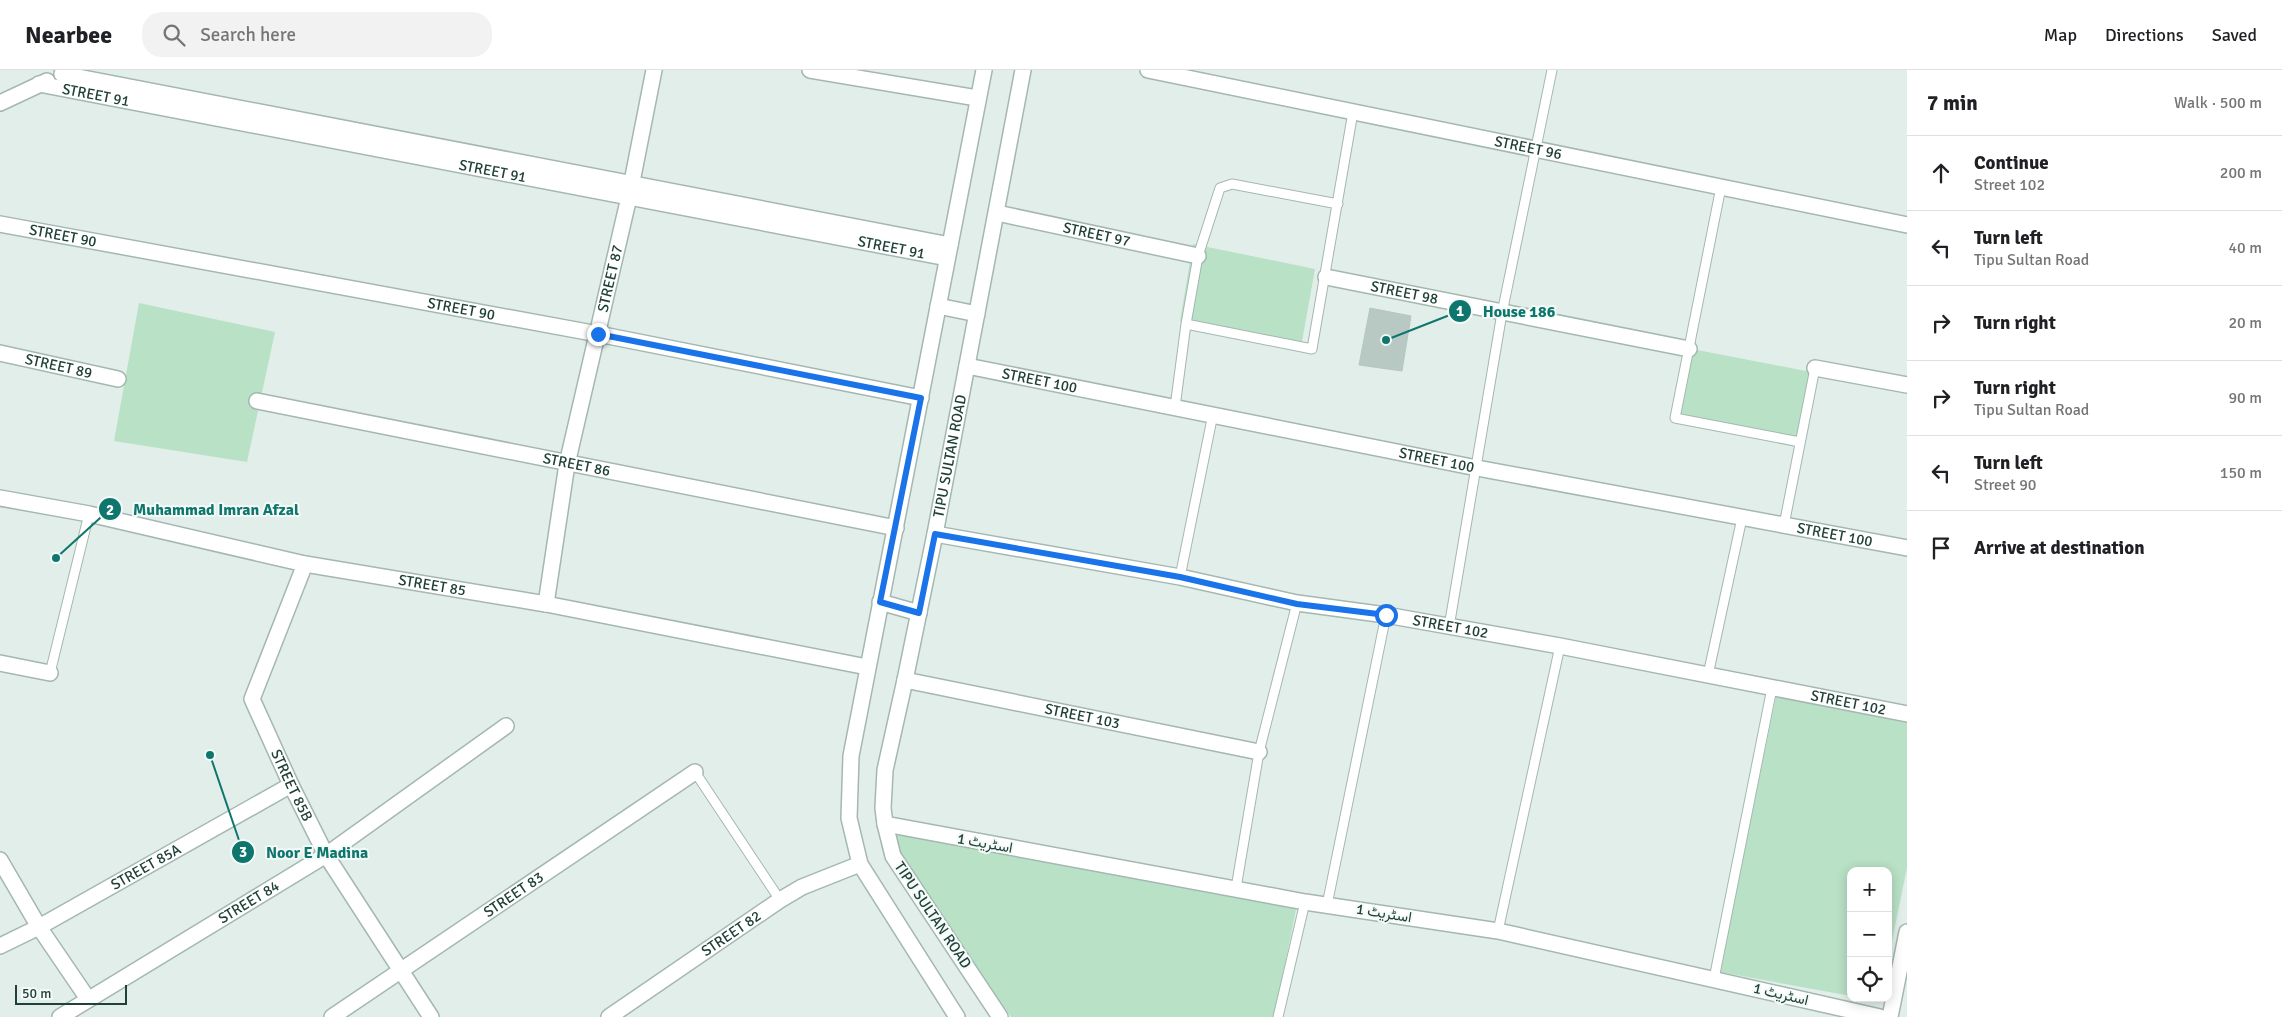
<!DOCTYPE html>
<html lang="en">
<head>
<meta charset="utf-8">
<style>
  :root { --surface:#fff; --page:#f2f2f2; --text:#202124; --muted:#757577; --line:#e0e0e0 }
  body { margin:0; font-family:Signika,Vazirmatn,sans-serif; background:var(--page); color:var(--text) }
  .controls { position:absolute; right:15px; bottom:15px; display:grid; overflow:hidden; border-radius:10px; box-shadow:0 2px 12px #0003 }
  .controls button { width:45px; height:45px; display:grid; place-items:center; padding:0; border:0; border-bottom:1px solid var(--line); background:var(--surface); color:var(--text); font:25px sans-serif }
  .scale { position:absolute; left:15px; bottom:12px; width:112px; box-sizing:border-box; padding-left:5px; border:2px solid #204139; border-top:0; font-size:14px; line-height:18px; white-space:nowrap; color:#204139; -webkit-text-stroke:4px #f3faf7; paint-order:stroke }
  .stop { position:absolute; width:15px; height:15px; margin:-11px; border:4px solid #1a73e8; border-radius:50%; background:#fff }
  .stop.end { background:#1a73e8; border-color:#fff; box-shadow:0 1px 5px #0008 }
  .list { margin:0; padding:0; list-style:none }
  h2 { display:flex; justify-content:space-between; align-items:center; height:65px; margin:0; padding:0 20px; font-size:21px }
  h2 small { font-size:16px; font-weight:400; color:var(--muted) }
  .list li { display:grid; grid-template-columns:32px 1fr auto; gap:15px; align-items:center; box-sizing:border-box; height:75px; padding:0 20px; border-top:1px solid var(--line) }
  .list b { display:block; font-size:19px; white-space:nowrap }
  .list p { margin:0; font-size:16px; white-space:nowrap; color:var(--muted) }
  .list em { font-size:16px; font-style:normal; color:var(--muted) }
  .icon { flex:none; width:28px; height:28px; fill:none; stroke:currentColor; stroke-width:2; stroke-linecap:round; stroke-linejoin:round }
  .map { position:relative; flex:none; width:1907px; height:947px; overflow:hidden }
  header { display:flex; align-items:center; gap:30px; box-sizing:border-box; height:70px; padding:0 25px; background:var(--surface); border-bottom:1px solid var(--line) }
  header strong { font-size:24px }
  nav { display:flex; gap:28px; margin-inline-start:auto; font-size:18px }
  .search { width:350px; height:45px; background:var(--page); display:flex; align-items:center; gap:12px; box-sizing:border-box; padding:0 18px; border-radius:20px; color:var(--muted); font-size:19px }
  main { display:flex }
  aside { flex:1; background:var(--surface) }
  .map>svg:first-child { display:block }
</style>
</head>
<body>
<header>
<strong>Nearbee</strong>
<div class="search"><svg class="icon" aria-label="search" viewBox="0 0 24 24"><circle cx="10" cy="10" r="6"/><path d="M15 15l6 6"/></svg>Search here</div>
<nav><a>Map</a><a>Directions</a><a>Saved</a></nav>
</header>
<main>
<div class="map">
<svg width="1907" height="947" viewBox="0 0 1907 947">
  <rect width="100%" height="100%" fill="#e2eee9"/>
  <path fill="#b9e1c5" d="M1193,174L1315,199L1301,277L1180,251Z
    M139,233L275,262L247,392L114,371Z
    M1692,279L1811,302L1797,370L1679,347Z
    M1776,627L1907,653V798L1888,890V801H1851V926L1720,902Z
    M891,761L1297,835L1274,947H1011L900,786Z"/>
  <path fill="#b7c9c2" stroke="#b4c8c0" d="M1370,238L1411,246L1402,301L1359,295Z"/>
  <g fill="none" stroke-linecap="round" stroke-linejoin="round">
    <g stroke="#a4b7b1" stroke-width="11">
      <path id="service" d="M1721,117L1675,348L1800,372
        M1186,254L1312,279L1353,42
        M1175,337L1186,254L1198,186L1220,118L1232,114L1338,134
        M1784,455L1815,298
        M1180,507L1213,344
        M1449,557L1502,243L1552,0
        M50,603L89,444
        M1708,605L1742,448
        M695,702L780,830
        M1236,818L1259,682L1297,533
        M1327,835L1386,545
        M1498,861L1560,576
        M1714,909L1772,618
        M1278,947L1305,832"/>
    </g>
    <g stroke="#a4b7b1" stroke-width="18">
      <g id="minor">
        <path d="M810,0L977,28"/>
        <path id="s1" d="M1148,0L1907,155"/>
        <path d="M62,4L950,175"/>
        <path id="s2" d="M39,14L947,188"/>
        <path d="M0,33L47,11"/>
        <path id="s3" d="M997,143L1198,186"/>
        <path id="s4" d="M0,154L598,264L921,328"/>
        <path id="s5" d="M1326,207L1689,279"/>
        <path id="s6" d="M0,283L118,309"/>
        <path id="s7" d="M967,296L1477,398L1907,478"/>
        <path d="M1815,298L1907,315"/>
        <path id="s8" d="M257,331L896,458"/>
        <path id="s9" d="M0,428L89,444L305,494L546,534L867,597"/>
        <path id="s10" d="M935,464L1180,507L1297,533L1386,545L1560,576L1907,644"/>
        <path id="s11" d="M305,494L252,629L291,715L326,785L431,947"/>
        <path id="s12" d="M546,534L567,394L629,127L654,0"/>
        <path d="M0,593L50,603"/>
        <path id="s13" d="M905,610L1259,682"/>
        <path d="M885,754L1305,832L1498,861L1880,947"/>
        <path d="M0,790L39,857L88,929"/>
        <path id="s14" d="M0,876L39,857L291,715"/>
        <path id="s15" d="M60,947L326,785L506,656"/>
        <path id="s16" d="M332,947L695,702"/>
        <path id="s17" d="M609,947L780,830L802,817L860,794"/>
        <path d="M1890,947L1907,862"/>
      </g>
    </g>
    <g stroke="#a4b7b1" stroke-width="18">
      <g id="tertiary">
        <path d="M938,236L977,244"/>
        <path d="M880,532L919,543"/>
        <path d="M957,947L860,794L849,748L851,686L984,0"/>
        <path id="s18" d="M1000,947L893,786L885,754L883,738L885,700L905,610L935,464L1023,0"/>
      </g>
    </g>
    <use href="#service" stroke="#fff" stroke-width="9"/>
    <use href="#minor" stroke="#fff" stroke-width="15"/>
    <use href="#tertiary" stroke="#fff" stroke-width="15"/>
  </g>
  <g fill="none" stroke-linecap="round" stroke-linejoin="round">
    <path stroke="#1a73e8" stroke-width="6" d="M598,264L921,328L880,532L919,543L935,464L1180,507L1297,534L1386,545"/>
  </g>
  <g text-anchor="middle" stroke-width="4" stroke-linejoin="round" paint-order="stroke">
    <g font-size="15" fill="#204139" stroke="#f3faf7">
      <text dy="5" stroke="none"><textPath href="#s2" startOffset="58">STREET 91</textPath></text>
      <text dy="5" stroke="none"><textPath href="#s1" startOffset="388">STREET 96</textPath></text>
      <text dy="5" stroke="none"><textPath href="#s2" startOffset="462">STREET 91</textPath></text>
      <text dy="5" stroke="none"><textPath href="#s3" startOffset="102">STREET 97</textPath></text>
      <text dy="5" stroke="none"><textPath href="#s4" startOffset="64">STREET 90</textPath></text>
      <text dy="5" stroke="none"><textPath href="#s2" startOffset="868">STREET 91</textPath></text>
      <text dy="5" stroke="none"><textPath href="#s12" startOffset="332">STREET 87</textPath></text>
      <text dy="5" stroke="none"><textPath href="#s5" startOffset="80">STREET 98</textPath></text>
      <text dy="5" stroke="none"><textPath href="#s4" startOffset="469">STREET 90</textPath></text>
      <text dy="5" stroke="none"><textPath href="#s6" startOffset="60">STREET 89</textPath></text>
      <text dy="5" stroke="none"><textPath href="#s7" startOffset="74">STREET 100</textPath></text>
      <text dy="5" stroke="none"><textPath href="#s18" startOffset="601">TIPU SULTAN ROAD</textPath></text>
      <text dy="5" stroke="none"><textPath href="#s7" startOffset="479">STREET 100</textPath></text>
      <text dy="5" stroke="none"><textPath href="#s8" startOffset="326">STREET 86</textPath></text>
      <text dy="5" stroke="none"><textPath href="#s7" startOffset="884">STREET 100</textPath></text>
      <text dy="5" stroke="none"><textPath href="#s9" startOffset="441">STREET 85</textPath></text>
      <text dy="5" stroke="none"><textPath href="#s10" startOffset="524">STREET 102</textPath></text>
      <text dy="5" stroke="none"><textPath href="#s10" startOffset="929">STREET 102</textPath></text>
      <text dy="5" stroke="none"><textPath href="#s13" startOffset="181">STREET 103</textPath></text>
      <text dy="5" stroke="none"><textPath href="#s11" startOffset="240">STREET 85B</textPath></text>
      <text transform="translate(985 773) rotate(10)" y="5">اسٹریٹ 1</text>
      <text dy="5" stroke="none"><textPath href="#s14" startOffset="166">STREET 85A</textPath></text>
      <text dy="5" stroke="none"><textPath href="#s16" startOffset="219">STREET 83</textPath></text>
      <text dy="5" stroke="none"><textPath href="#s15" startOffset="221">STREET 84</textPath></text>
      <text transform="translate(1384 843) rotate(9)" y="5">اسٹریٹ 1</text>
      <text transform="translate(933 845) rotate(56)" y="5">TIPU SULTAN ROAD</text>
      <text dy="5" stroke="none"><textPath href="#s17" startOffset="148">STREET 82</textPath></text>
      <text transform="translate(1781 924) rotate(13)" y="5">اسٹریٹ 1</text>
    </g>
  </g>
  <path fill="none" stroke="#0f766e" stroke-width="2" d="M1386 270L1460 241M56 488L110 439M210 685L243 782"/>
  <g fill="#0f766e" stroke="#f3faf7" stroke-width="2">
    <circle cx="1386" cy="270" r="5"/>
    <circle cx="56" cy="488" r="5"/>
    <circle cx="210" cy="685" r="5"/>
    <circle cx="1460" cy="241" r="12"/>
    <circle cx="110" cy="439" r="12"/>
    <circle cx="243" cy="782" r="12"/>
  </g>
  <g font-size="15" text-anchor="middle" font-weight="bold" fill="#fff">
    <text x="1460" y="246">1</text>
    <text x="110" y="445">2</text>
    <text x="243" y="787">3</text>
  </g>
  <g font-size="16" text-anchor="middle" font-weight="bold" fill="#0f766e" stroke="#f3faf7" stroke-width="4" stroke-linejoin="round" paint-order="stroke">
    <text x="1519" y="247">House 186</text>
    <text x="216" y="445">Muhammad Imran Afzal</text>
    <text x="317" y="788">Noor E Madina</text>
  </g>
</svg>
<div class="controls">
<button>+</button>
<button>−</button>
<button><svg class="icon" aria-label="locate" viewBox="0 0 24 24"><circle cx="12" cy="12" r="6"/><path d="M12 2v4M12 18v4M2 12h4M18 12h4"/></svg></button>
</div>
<div class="scale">50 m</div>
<div class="stop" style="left:1386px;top:545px"></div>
<div class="stop end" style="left:598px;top:264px"></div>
</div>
<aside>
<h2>7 min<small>Walk · 500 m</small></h2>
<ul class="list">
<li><svg class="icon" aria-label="ahead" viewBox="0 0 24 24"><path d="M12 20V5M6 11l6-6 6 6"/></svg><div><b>Continue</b><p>Street 102</p></div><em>200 m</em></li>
<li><svg class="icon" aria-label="left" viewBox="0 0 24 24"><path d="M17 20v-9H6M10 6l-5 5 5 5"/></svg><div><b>Turn left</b><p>Tipu Sultan Road</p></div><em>40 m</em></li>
<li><svg class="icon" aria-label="right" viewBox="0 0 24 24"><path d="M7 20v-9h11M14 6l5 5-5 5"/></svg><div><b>Turn right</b></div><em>20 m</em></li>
<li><svg class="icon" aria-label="right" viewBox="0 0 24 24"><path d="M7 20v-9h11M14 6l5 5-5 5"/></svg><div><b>Turn right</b><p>Tipu Sultan Road</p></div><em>90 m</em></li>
<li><svg class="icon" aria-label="left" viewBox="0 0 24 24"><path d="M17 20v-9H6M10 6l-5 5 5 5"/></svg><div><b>Turn left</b><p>Street 90</p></div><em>150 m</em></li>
<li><svg class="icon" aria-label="arrive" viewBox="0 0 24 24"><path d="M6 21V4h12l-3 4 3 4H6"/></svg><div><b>Arrive at destination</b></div></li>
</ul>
</aside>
</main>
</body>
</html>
